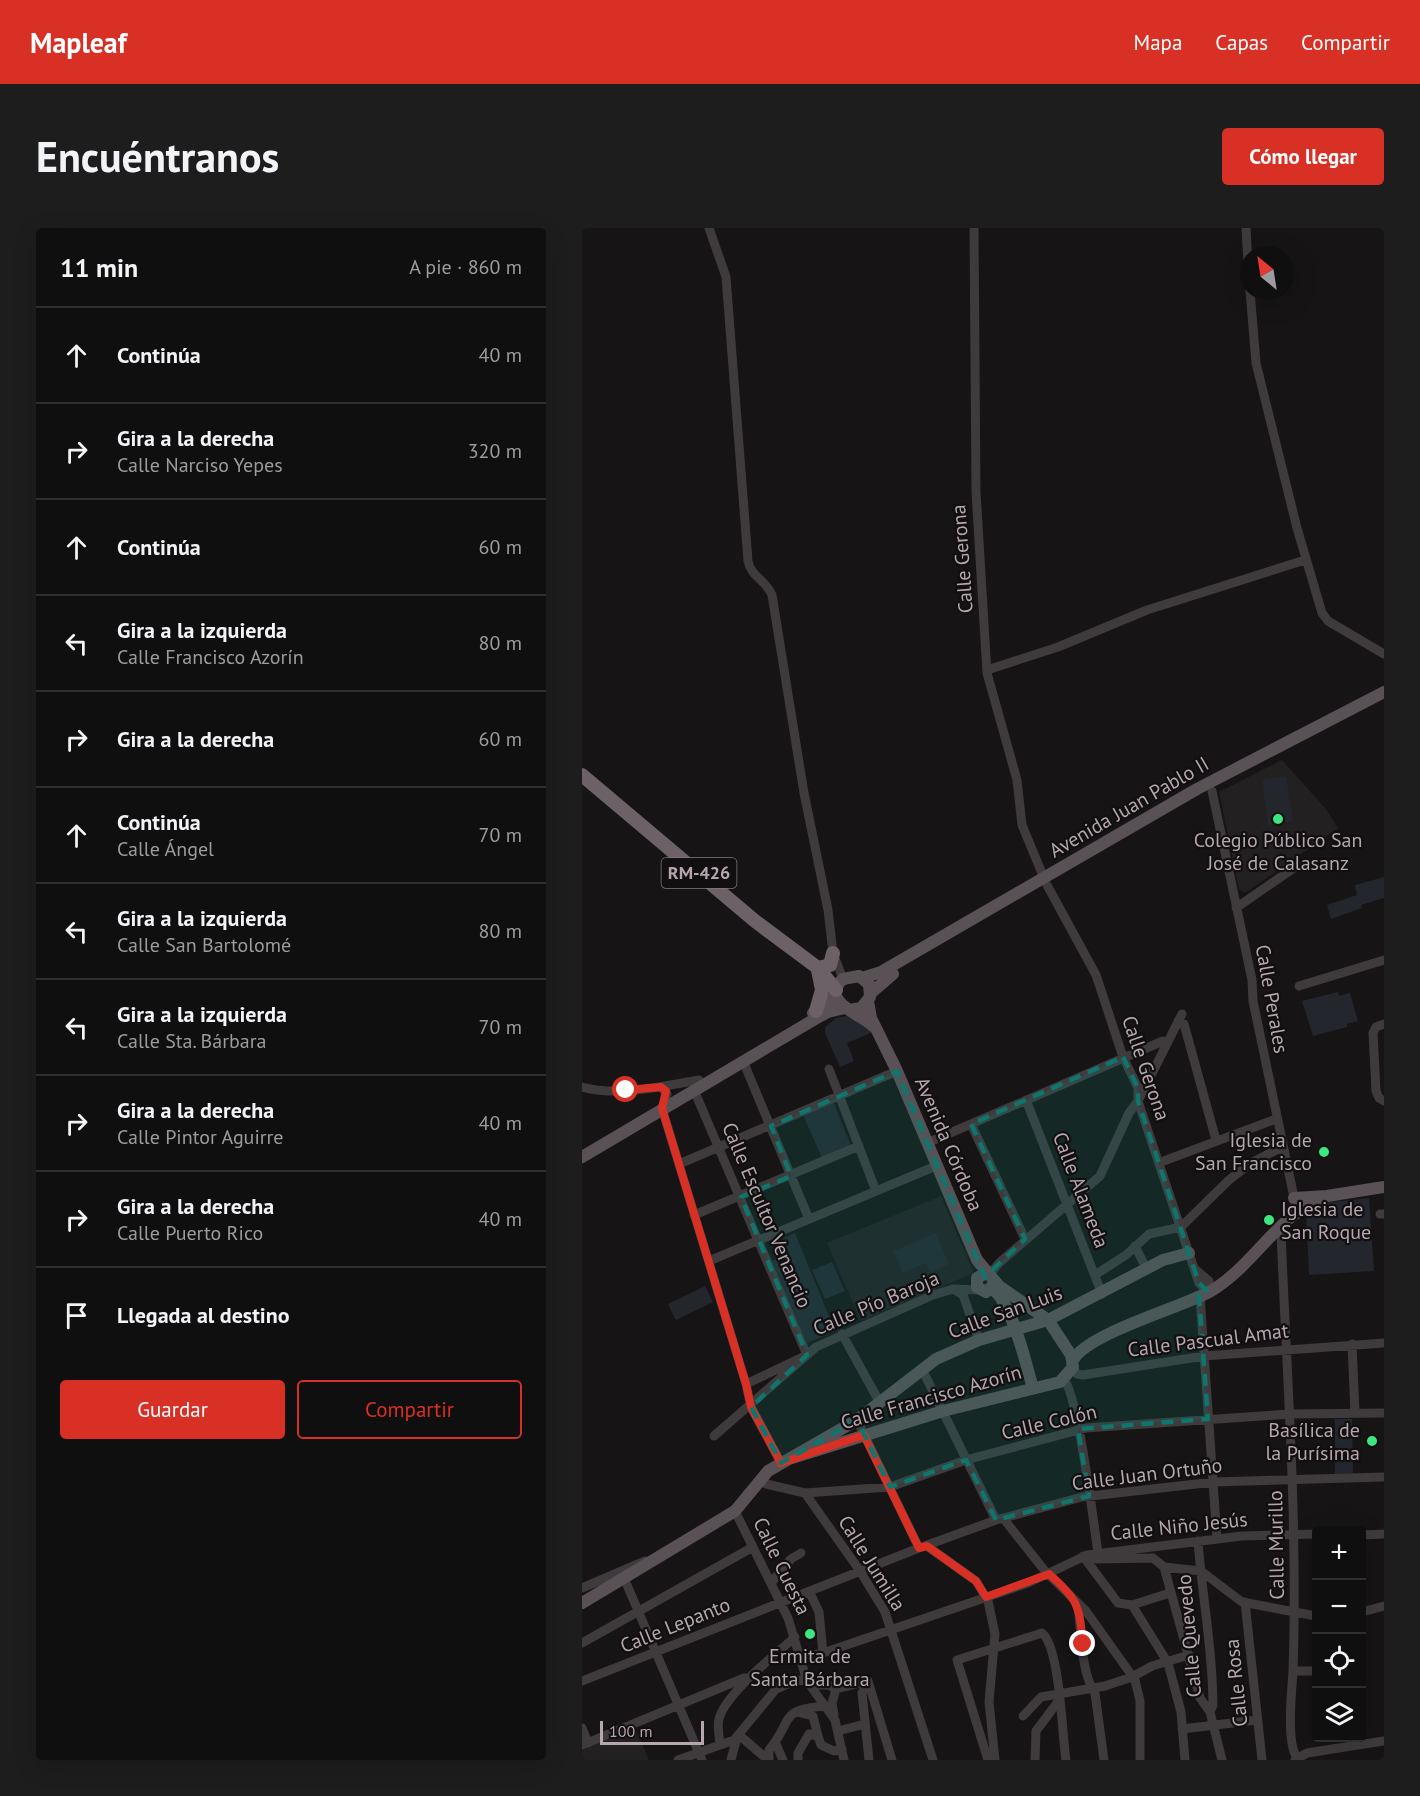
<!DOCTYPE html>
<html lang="es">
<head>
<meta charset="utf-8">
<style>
  :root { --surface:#100f0f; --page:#1e1d1d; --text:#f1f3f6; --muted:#9c9c9e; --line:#302f2f; --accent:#d93025 }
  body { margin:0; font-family:"PT Sans",sans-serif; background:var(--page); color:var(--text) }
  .controls { position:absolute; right:18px; bottom:18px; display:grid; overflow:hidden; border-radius:6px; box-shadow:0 6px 24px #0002 }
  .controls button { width:54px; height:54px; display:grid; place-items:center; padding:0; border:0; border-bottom:2px solid var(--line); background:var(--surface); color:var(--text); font:30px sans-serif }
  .compass { position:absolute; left:658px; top:18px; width:54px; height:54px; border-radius:50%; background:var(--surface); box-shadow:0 6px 24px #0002; rotate:330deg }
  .scale { position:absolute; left:18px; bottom:15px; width:104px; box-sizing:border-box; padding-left:6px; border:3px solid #b5a6af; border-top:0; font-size:16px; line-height:21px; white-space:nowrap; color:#b5a6af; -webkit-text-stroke:4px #110f0f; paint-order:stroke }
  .stop { position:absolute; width:18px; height:18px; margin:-14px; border:4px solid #d93025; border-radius:50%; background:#fff }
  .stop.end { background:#d93025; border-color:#fff; box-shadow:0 2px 6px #0008 }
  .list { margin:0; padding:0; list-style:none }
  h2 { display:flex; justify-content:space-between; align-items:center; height:78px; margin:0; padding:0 24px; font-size:26px }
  h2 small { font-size:20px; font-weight:400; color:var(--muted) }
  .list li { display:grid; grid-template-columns:39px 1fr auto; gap:18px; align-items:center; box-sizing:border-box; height:96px; padding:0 24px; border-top:2px solid var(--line) }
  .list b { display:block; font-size:22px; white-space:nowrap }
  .list p { margin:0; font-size:20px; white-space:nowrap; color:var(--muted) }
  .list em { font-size:20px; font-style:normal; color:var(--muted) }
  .actions { display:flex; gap:12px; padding:18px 24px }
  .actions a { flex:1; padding:14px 0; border:2px solid var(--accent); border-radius:6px; text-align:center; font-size:21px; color:var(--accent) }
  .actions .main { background:var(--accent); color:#fff }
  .icon { flex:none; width:33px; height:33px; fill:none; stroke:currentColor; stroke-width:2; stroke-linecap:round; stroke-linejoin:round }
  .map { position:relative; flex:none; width:802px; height:1532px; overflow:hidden; border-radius:6px }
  header { display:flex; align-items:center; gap:36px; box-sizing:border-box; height:84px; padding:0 30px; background:var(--accent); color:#fff }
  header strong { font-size:28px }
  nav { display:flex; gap:33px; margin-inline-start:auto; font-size:21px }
  .intro { display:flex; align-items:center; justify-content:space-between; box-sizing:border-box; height:144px; padding:0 36px }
  h1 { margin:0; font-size:42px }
  .button { padding:15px 27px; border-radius:6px; background:var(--accent); color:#fff; font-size:21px; font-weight:700 }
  main { display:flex; gap:36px; padding:0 36px }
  aside { flex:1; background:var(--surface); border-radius:6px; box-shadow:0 6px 24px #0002 }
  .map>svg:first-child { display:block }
</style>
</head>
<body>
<header>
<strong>Mapleaf</strong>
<nav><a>Mapa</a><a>Capas</a><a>Compartir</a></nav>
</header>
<div class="intro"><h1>Encuéntranos</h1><a class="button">Cómo llegar</a></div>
<main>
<aside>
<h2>11 min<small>A pie · 860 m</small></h2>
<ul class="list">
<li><svg class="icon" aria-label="ahead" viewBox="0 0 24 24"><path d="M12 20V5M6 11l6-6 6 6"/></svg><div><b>Continúa</b></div><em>40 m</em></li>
<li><svg class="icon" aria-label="right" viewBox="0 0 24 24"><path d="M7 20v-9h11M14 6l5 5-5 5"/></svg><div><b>Gira a la derecha</b><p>Calle Narciso Yepes</p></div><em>320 m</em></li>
<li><svg class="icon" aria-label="ahead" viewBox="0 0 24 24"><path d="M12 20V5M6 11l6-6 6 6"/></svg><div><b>Continúa</b></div><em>60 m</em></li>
<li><svg class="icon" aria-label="left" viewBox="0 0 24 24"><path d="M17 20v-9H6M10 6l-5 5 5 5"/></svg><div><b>Gira a la izquierda</b><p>Calle Francisco Azorín</p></div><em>80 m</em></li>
<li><svg class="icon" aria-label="right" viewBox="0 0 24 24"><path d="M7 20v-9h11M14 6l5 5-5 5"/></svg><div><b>Gira a la derecha</b></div><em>60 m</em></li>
<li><svg class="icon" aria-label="ahead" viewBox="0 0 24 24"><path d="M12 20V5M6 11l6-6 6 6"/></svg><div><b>Continúa</b><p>Calle Ángel</p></div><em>70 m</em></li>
<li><svg class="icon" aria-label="left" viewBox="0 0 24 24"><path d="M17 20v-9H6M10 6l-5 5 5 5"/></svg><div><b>Gira a la izquierda</b><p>Calle San Bartolomé</p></div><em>80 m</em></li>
<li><svg class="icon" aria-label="left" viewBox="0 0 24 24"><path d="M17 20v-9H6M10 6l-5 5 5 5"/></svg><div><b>Gira a la izquierda</b><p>Calle Sta. Bárbara</p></div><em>70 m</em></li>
<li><svg class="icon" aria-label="right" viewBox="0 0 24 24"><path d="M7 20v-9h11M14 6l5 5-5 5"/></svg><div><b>Gira a la derecha</b><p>Calle Pintor Aguirre</p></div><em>40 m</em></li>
<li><svg class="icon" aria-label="right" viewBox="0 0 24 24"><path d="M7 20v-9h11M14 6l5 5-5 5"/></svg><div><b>Gira a la derecha</b><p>Calle Puerto Rico</p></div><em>40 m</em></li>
<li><svg class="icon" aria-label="arrive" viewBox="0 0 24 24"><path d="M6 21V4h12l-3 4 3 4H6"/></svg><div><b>Llegada al destino</b></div></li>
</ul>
<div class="actions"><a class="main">Guardar</a><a>Compartir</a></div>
</aside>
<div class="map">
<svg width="802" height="1532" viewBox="0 0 802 1532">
  <rect width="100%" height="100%" fill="#161414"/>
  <path fill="#222021" d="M700,532L744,581L756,600L663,665L657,661L637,564Z
    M359,968L392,1045L279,1093L245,1015Z
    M53,1499L67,1532H0V1522Z"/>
  <path fill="#24262d" d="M704,548L711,593L686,597L680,552Z
    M802,649V670L779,677L780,680L749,691L745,677L775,667L773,657Z
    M756,764L757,768L768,765L776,793L765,796V799L731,808L720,773Z
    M265,788L291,804L265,815L272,833L258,839L243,805V799L254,790Z
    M251,873L270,920L241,932L221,887Z
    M787,970L792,1043L727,1047L724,983L739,975Z
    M213,1005L253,1103L225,1115L190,1033L207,1025L201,1010Z
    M354,1005L367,1036L348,1044L344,1035L321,1045L311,1023Z
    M250,1034L263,1063L243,1071L230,1042Z
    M123,1058L131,1074L94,1092L86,1076Z
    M753,1191H770L771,1246H753Z"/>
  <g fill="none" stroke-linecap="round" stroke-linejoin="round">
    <path stroke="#3f3a3c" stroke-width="9" d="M127,0L144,49L166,333C169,349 184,352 190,367L222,565L246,682L251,725L261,751
      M392,0L394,264L405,445L435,552L440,597L462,650
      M664,0L667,54
      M668,63L674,135L715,300L740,385L746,393L802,426
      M405,442L476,419L565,382L723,332
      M630,563L670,752L671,773L714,979L713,985
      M465,657L514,747L541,829L556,860V873L617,1055L626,1064
      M654,680L716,637
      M717,758L802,732
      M596,793L602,796L634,912
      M802,796L794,799L791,805L794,863L797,870L802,873
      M161,833L227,991
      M247,841L294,963
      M0,859C38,869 79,858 117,852
      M79,859L85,866L80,880L82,887L164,1156L169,1179L199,1235
      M112,862L225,1127L164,1156
      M444,872L520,1066
      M389,896L443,1011
      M345,915L581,813L585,815
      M579,934L694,891
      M97,936L315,843
      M798,986H802
      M112,987L277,918
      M696,1002L699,1005C705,1151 716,1297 711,1443H734
      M553,1018L565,1042
      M127,1033L354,938
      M614,1042L627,1053L629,1063
      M408,1046L417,1035L518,948L547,885L556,873L600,786
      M513,1047L544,1027L567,1006L599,999L647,952L669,935L700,919
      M371,1061L397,1062
      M618,1068L635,1311
      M260,1106L298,1175
      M770,1116L773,1185
      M491,1139L495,1146L501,1147L622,1128L802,1115
      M340,1141L414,1292
      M482,1152C496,1166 512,1298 516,1325
      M275,1192L337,1320
      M132,1208L234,1119L351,1067L371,1061L381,1067L397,1112
      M180,1249L184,1256L223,1265L308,1259L384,1232L504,1200L708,1186L802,1185
      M223,1265L278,1343L303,1384L351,1532
      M421,1290L463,1343L504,1383L553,1452L558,1473V1532
      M780,1307L802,1306
      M616,1313C620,1368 631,1422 631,1477L628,1484L640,1532
      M345,1318L394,1353L406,1373L413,1406L407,1474L413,1532
      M501,1328L536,1375L550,1377L588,1365
      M510,1328L514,1331L571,1330L582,1339L619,1343L660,1374L734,1388
      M582,1339L618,1470L628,1484
      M42,1350L120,1532
      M189,1355L209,1331L219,1325
      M0,1360L63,1333
      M227,1363L237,1384L241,1425
      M663,1374L680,1532
      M496,1377C499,1401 499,1446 513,1465L522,1532
      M550,1377L586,1435L599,1484L603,1532
      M780,1384L802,1378
      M0,1415L171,1319
      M218,1429L238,1426L446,1355L505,1327L660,1308L734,1306
      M711,1443C710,1462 703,1520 717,1532
      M0,1453L337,1320L414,1292L500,1269L632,1254L802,1249
      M225,1453L253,1492L262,1532
      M286,1453L310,1532
      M286,1453L280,1465L287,1532
      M231,1457H247L254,1461
      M215,1484L231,1488L236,1508L227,1506L216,1525V1532
      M252,1487L250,1475L254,1461L286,1453
      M441,1488L459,1469L523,1458L550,1449L570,1438L607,1427
      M0,1500L6,1515
      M600,1501L675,1492
      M256,1503L283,1496
      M157,1507L186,1532
      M236,1508L239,1517L252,1523L260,1521
      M138,1515C137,1508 135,1498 137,1491C143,1466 193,1427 213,1409
      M194,1516L201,1532
      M0,1517L162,1450H167
      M96,1532L152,1512L194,1461L215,1452L225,1453L206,1390L153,1283
      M149,1532L155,1509
      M187,1532V1522C212,1493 195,1481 245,1478
      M406,1532L375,1432L460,1405C478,1419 480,1507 484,1532
      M453,1532L454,1503L478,1471
      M713,1532L725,1525L802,1513"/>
    <path stroke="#595155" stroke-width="12" d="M280,750L299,744L615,561L802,464
      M289,765L311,746
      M267,782L279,780L288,769L287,756L277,748L261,751C237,773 278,786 291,798
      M231,785L254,767
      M0,929L233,791L246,784L263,780
      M712,970L745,968L802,959
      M404,1045L395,1050V1059L404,1064L412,1056
      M410,1061C429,1072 444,1135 450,1157L454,1160
      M491,1132C506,1105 601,1079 629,1063C673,1037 696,985 745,968
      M210,1230L361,1183L478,1154L491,1139L489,1127L466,1092L417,1058L395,1032L315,843L289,790L286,773
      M0,1375L153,1283L186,1243L275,1192L354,1131L397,1112L466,1092L581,1032L607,1025"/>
    <path stroke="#6b6167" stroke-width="14" d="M0,547L173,693L236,740L254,762
      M236,740L248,737L251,725
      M234,783L240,762L236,742"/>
  </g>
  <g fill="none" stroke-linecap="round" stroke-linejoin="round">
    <path stroke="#d93025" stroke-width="8" d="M44,862L79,859L84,863L80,880L82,887L164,1156L169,1179L199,1235L282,1207L337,1320L345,1318L394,1353L404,1369L467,1346C497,1372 497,1378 501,1416"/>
  </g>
  <path fill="#0f766e" fill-opacity="0.2" stroke="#0f766e" stroke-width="4.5" stroke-dasharray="12 8" stroke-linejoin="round" d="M541,829L556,860V873L617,1055L626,1064L617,1068L626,1191L496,1201L507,1268L414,1292L384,1232L308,1259L275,1192L199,1235L169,1179L225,1127L159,969L209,948L189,898L315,843L403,1049L443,1011L389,896Z"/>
  <g fill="#3be77e" stroke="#110f0f" stroke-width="2">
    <circle cx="696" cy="591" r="6"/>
    <circle cx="742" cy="924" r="6"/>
    <circle cx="687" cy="992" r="6"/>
    <circle cx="790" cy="1213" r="6"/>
    <circle cx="228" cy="1406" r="6"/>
  </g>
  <g text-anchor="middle" stroke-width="4.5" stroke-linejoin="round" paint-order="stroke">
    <rect fill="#110f0f" stroke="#84797f" stroke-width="1.5" x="79.5" y="630" width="75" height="30" rx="4.5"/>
    <g font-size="18" font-weight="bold" fill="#b5a6af">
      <text x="117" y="651">RM-426</text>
    </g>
    <g font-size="20" fill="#b5a6af" stroke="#110f0f">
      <text transform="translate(380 331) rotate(-94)" y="7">Calle Gerona</text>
      <text transform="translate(547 579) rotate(-30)" y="7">Avenida Juan Pablo II</text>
      <text transform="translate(690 771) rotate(80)" y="7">Calle Perales</text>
      <text transform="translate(564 840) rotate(71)" y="7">Calle Gerona</text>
      <text transform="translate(367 916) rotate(67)" y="7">Avenida Córdoba</text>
      <text transform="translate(499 962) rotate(69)" y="7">Calle Alameda</text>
      <text transform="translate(185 987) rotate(67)" y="7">Calle Escultor Venancio</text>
      <text transform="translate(294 1075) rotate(-23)" y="7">Calle Pío Baroja</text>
      <text transform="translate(423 1084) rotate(-20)" y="7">Calle San Luis</text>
      <text transform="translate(626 1112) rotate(-7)" y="7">Calle Pascual Amat</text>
      <text transform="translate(349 1169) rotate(-16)" y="7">Calle Francisco Azorín</text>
      <text transform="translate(467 1194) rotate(-13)" y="7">Calle Colón</text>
      <text transform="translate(565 1246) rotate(-7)" y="7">Calle Juan Ortuño</text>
      <text transform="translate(597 1298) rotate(-6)" y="7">Calle Niño Jesús</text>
      <text transform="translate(694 1317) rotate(-91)" y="7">Calle Murillo</text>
      <text transform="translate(290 1335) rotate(58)" y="7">Calle Jumilla</text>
      <text transform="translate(200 1338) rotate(64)" y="7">Calle Cuesta</text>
      <text transform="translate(93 1397) rotate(-22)" y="7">Calle Lepanto</text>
      <text transform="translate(607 1408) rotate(-95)" y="7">Calle Quevedo</text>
      <text transform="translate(654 1455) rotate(-96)" y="7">Calle Rosa</text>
    </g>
    <g font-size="20" fill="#b5a6af" stroke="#110f0f">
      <text x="696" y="619">Colegio Público San<tspan x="696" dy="23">José de Calasanz</tspan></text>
      <text x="730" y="919" text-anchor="end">Iglesia de<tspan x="730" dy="23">San Francisco</tspan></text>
      <text x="699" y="988" text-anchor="start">Iglesia de<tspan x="699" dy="23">San Roque</tspan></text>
      <text x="778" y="1209" text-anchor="end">Basílica de<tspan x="778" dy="23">la Purísima</tspan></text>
      <text x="228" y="1435">Ermita de<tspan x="228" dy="23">Santa Bárbara</tspan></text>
    </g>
  </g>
</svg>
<div class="controls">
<button>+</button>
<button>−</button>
<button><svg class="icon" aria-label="locate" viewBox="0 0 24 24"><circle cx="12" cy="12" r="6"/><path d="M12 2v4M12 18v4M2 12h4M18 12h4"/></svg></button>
<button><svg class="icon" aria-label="layers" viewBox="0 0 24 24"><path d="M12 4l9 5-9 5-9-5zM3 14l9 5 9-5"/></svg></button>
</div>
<svg class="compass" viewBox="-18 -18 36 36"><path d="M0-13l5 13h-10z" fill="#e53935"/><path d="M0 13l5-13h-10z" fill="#9c9c9e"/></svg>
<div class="scale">100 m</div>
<div class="stop" style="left:44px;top:862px"></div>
<div class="stop end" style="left:501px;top:1416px"></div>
</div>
</main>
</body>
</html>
